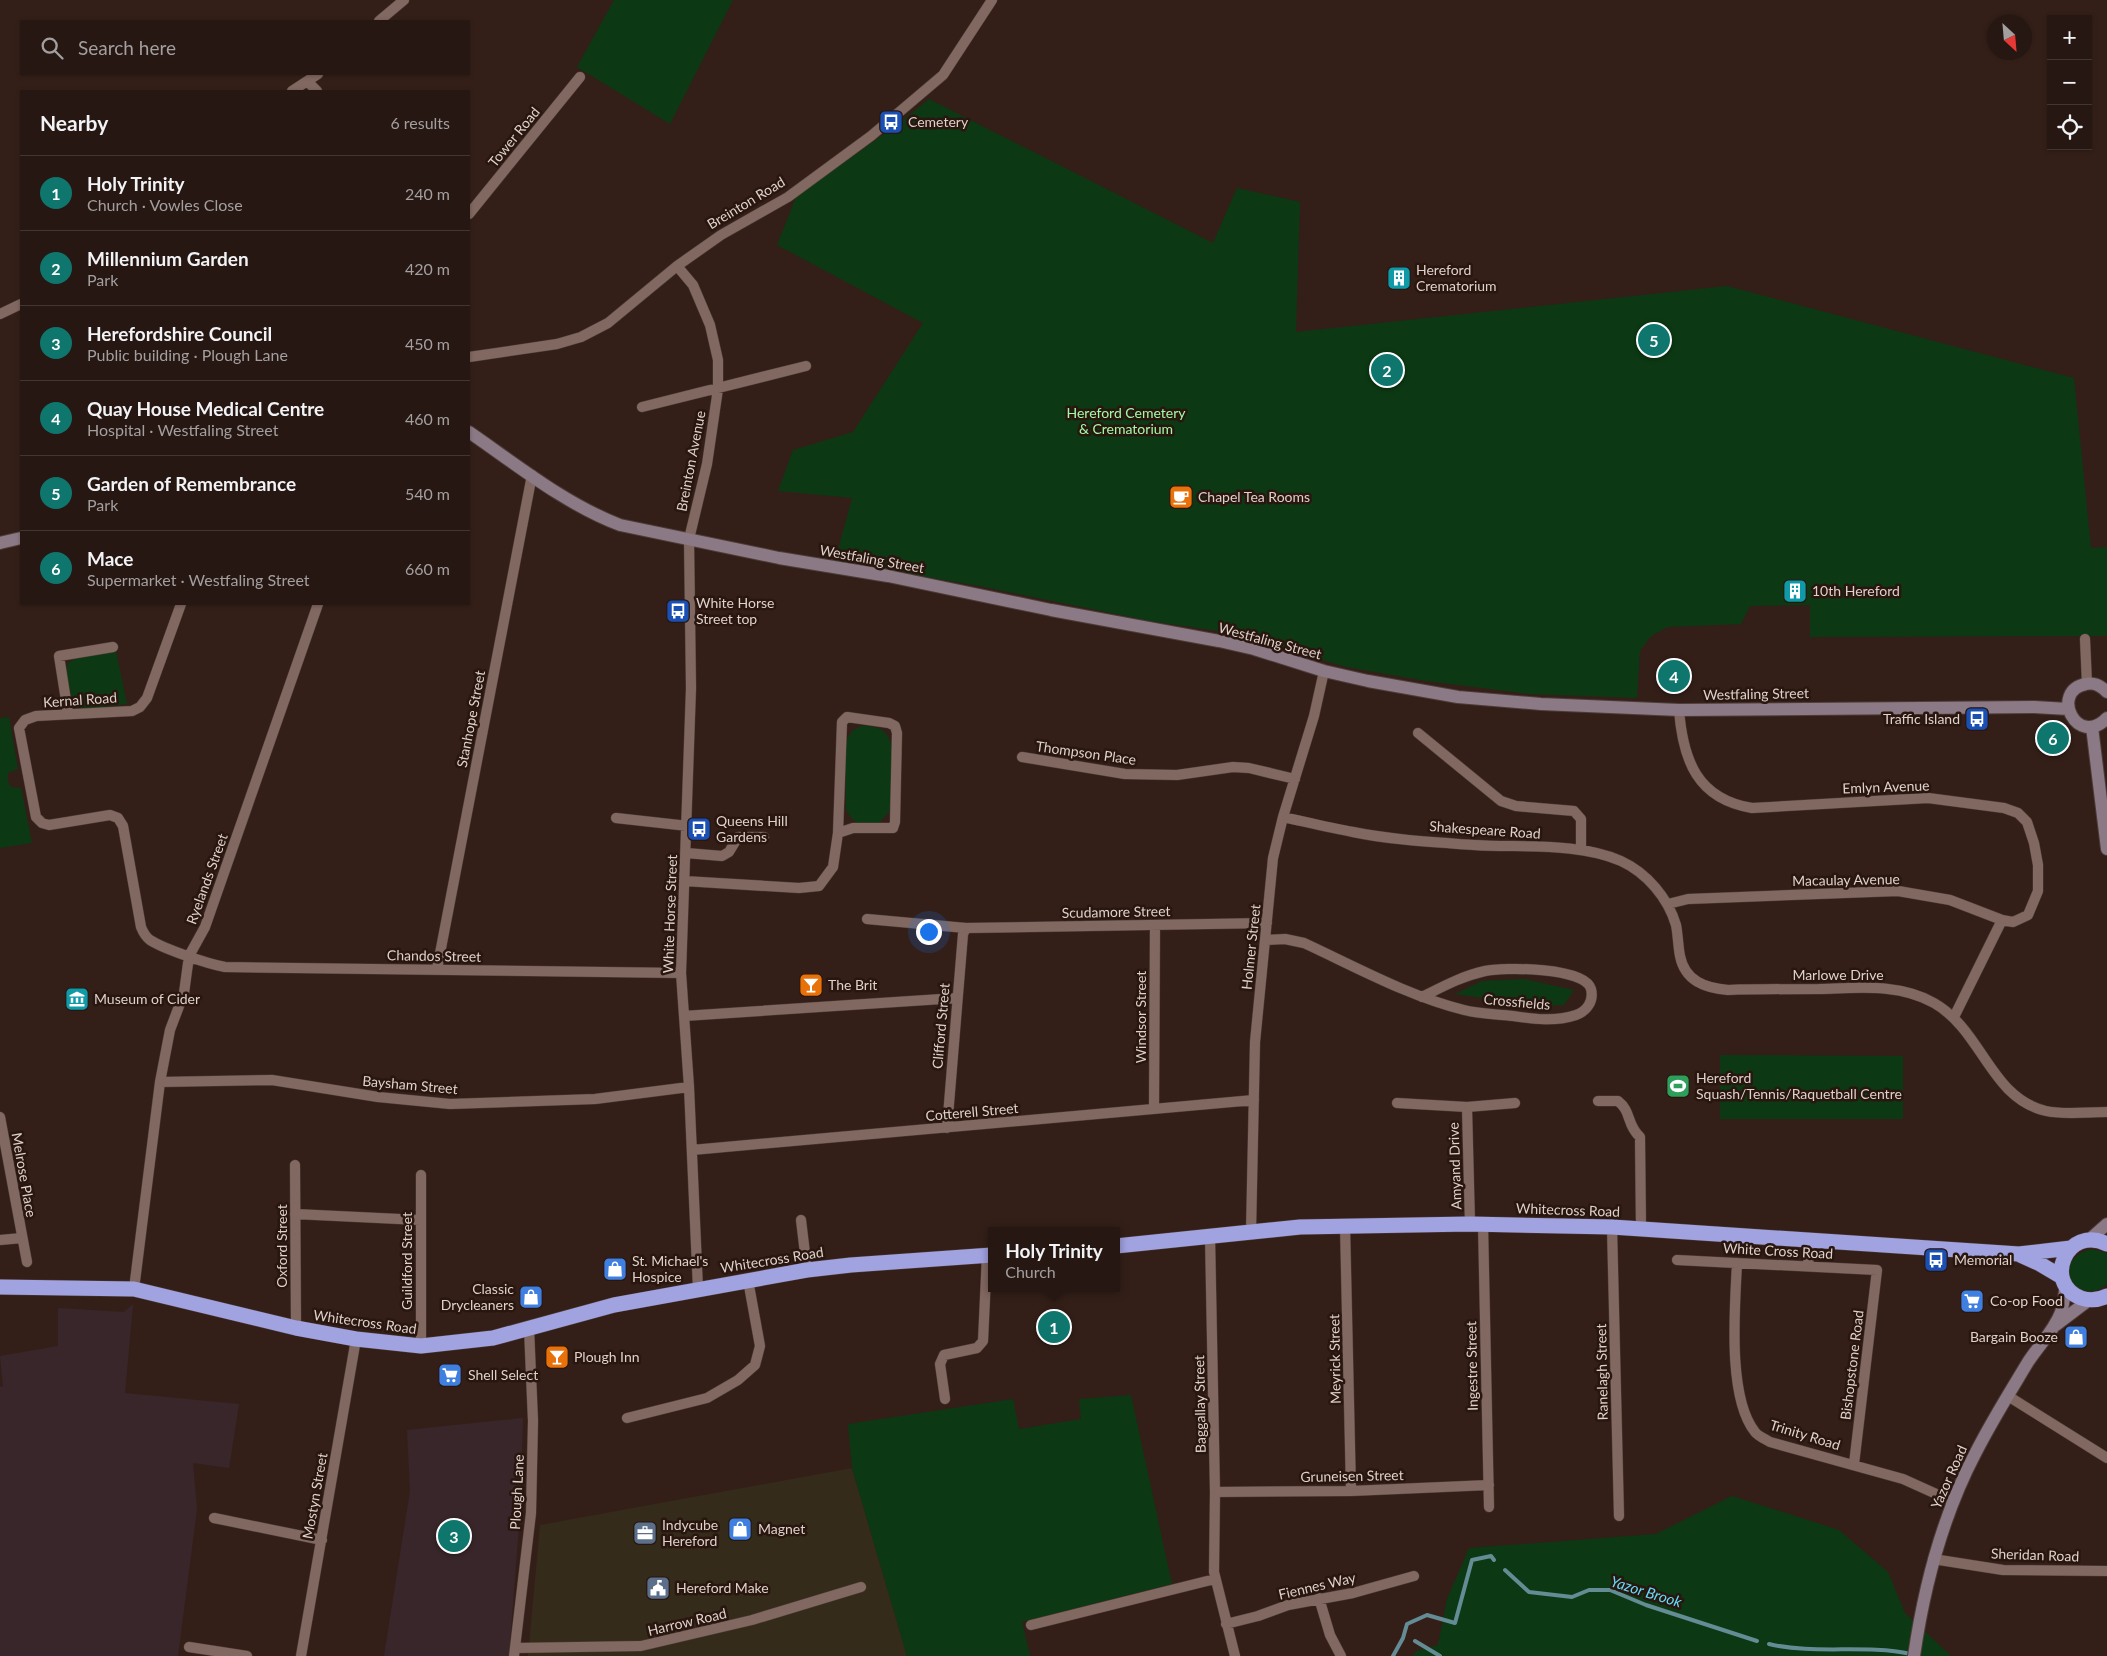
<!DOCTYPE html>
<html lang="en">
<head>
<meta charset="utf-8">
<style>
  :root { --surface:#261712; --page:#322420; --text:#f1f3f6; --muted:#a49f9f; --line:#423632; --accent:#0f766e }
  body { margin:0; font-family:Lato,sans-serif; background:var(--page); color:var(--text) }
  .controls { position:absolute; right:15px; top:15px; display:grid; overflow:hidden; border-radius:0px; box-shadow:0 1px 4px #0004 }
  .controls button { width:45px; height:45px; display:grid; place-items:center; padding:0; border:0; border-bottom:1px solid var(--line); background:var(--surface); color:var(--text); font:25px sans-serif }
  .compass { position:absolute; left:1987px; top:15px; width:45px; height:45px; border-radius:50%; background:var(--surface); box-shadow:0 1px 4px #0004; rotate:154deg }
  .you { position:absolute; left:928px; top:931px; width:18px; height:18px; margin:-12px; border:4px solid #fff; border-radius:50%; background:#1a73e8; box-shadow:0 0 0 8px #1a73e833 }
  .badge { display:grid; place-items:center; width:32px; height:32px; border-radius:50%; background:var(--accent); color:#fff; font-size:16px; font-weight:700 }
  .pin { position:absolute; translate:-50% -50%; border:2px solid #fff; box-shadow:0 1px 5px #0006 }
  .popup { position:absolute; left:988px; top:1227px; width:132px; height:65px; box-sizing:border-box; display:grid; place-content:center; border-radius:0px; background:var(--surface); filter:drop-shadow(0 1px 4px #0005); font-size:16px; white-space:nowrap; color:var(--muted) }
  .popup b { font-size:19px; color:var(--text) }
  .popup::after { content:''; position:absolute; left:50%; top:100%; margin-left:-10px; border:10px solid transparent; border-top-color:var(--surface) }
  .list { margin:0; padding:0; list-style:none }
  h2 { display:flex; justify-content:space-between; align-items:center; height:65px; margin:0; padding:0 20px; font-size:21px }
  h2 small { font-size:16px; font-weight:400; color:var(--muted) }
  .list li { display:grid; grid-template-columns:32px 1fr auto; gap:15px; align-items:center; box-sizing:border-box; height:75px; padding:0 20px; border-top:1px solid var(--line) }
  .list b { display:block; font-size:19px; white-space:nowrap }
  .list p { margin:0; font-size:16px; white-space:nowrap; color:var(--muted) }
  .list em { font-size:16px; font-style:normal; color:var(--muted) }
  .icon { flex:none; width:28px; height:28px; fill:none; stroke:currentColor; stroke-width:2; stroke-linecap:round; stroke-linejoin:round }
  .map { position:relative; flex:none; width:2107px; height:1656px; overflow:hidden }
  .search { position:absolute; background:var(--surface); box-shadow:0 1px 4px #0004; left:20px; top:20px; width:450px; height:55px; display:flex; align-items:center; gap:12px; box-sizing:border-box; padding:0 18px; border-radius:0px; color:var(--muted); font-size:19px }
  .panel { position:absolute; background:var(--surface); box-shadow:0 1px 4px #0004; left:20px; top:90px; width:450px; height:515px; border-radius:0px }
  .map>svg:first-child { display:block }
</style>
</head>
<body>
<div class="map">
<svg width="2107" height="1656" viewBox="0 0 2107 1656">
  <rect width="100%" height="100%" fill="#331f18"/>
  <path fill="#342b1b" d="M852,1468L907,1656H528L540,1525Z"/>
  <path fill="#39262b" d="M133,1304L125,1393L239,1404L229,1468L193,1463L197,1509L178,1656H0V1387L3,1386L0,1356L58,1346V1308L124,1312Z
    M523,1418L520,1512L509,1656H384L410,1491L407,1430Z"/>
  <path fill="#0c3913" d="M614,0H733L670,124L577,67Z
    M929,99L1213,243L1237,188L1300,202L1296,332L1727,286L2074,378L2091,548L2107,547V636L1810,637V605L1750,606L1741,624L1668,627L1651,636L1640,651L1637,698L1529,694L1426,681L1346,667L1232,633L1150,621L979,586L835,561L852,498L778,491L793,450L853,432L923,323L777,245L796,197L898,124Z
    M116,651L127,704L79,710L75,706L73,702C71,693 65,673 67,666C70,655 106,653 116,651Z
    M9,717L18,769L8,773V781L11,787L21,788L32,843L0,848V718Z
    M861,726C876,726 887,728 891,744V805L889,812L876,826C860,825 854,824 846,810L845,742L852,731Z
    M1524,979L1574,990L1564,1005L1536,1006L1455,994L1482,981Z
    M1720,1055L1903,1056V1119H1720Z
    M2091,1249L2107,1253V1284C2092,1296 2086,1292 2071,1284C2066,1263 2071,1256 2091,1249Z
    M1131,1395L1172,1584L1022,1622L1030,1656H907L852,1468L848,1424L1013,1399L1019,1429L1081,1419L1079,1399Z
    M1732,1496L1839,1530L1888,1572L1905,1613L1951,1656H1413L1416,1651L1438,1645L1447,1599L1469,1548L1656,1534Z"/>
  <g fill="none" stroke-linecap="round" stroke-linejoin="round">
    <path stroke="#638c95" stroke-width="4" d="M1505,1570L1529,1592L1572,1597L1589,1590H1610L1646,1605L1757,1641
      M1415,1641L1440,1656
      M1769,1644C1815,1655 1864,1644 1911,1654
      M1393,1656L1403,1638L1407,1624L1427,1615L1455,1623L1472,1560L1491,1556L1494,1560"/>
    <g stroke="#4d3c38" stroke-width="11">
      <path id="street" d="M379,21L404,0
        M308,82L317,91
        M292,91L318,74
        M469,214L580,77
        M677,266L693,285L710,325L718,360V389L707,464L689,539L691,688L681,973L689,1087L698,1289
        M0,314L21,304
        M469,357L557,344L581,337L608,323L677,266L721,235L788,197L871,136L943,75L992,0
        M642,407L806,366
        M181,604L147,698L140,707L132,711L36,716L25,720L19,728L36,817L42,823L49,825L110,815L118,818L123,826L141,927C143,932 146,937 150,940C164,949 208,964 225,967L681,973
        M2085,639L2087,684
        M1679,710C1683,760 1697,799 1752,808L1928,798L2004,808L2018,813L2027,822L2034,843L2038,865V891L2028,915L2013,922L2002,920
        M68,713L59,656L113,647
        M1418,733L1501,801L1516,806L1574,811L1581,819V850
        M1022,757L1125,774L1177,775L1233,767L1249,768L1295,779
        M1283,817C1306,822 1330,828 1353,832C1392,840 1434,842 1474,845C1520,848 1578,842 1621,861C1647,873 1668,898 1676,925C1678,935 1678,946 1680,956C1685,981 1705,988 1728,990C1758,989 1788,989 1819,989C1858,988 1899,983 1934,1003C1983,1031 1990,1098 2046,1111C2063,1115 2089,1112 2107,1112
        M616,818L688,826
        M686,853L722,856L729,852L738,837H764
        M684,881L799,888L819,886L833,867L838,833L842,722L847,717L889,723L895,726L897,733L895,822L893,828H853L838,833
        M1668,904L1688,899L1898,891L1950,900L2002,920L1954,1017
        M867,919L966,928L1267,923
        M1266,940L1285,939L1304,943C1356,967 1408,996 1464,1010C1479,1014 1497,1014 1513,1016C1534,1019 1555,1022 1576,1015C1587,1011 1594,1001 1591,989C1585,967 1504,967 1485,971C1462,976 1442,987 1422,997
        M437,969L532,475
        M684,1016L957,998
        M160,1082L272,1080L378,1097L450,1104L595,1099L689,1087
        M1598,1101H1618C1632,1112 1626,1124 1640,1137L1641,1229
        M1397,1103L1467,1107
        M1154,1109L1155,925
        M0,1117L27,1262
        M947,1128L963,934L966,928
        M692,1150L1254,1100
        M295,1165L296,1328
        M421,1175V1346
        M295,1214L420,1220
        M801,1220L807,1270
        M1470,1224L1467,1107L1515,1103
        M1483,1224L1489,1507
        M1345,1225L1351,1491
        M1612,1227L1619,1516
        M1251,1232L1255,1042L1273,858L1283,817L1314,716L1324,671
        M1210,1236L1215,1492L1214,1572L1235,1656
        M0,1240L22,1238
        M1677,1260L1877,1270L1854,1464
        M1737,1263C1735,1306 1727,1397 1755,1432C1758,1436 1765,1439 1770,1442L1903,1479L1954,1502
        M1808,1266L1810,1241
        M134,1289L160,1082L170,1030L184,993L189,956L205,927L318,604
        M2008,1396L2107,1458
        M945,1399L940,1364L944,1355L977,1348L983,1341L987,1255
        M627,1418L707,1398L738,1380L755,1365L760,1346L748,1280
        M1215,1492L1351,1491L1489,1485
        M214,1518L322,1540
        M1933,1559L2003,1570L2107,1571
        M1319,1598L1330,1635L1341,1656
        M1226,1624L1258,1616L1288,1605L1353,1593L1414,1576
        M1031,1625L1215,1579
        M189,1647L247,1656
        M515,1648L641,1646L752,1620L861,1587
        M301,1656L356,1339
        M514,1656L531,1513L533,1421L529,1328"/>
    </g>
    <g stroke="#4d3c38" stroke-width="14">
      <path id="secondary" d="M469,432C517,465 565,504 620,525L779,558L888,576L1051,610L1219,641L1254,649L1324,671L1368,681L1458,697L1541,704L1679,710L2034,707L2068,709
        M0,543L21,538
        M2107,692C2101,686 2095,682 2086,684C2049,691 2077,749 2107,718
        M2092,727L2107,849
        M2089,1240L2107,1224
        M2056,1325L2089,1300
        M1914,1656C1924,1587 1942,1517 1975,1454C1991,1422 2010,1392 2028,1362C2039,1345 2054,1331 2061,1312C2064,1304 2064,1294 2066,1286"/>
    </g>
    <g stroke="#4d3c38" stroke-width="16">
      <path id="highway" d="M2107,1244C2067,1224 2042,1283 2081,1298C2090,1301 2099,1300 2107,1296
        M1116,1246L1300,1227L1470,1224L1612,1227L2019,1254L2071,1248
        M2020,1255L2040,1264L2062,1277
        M0,1287L134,1289L296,1328L356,1339L421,1346L493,1338L614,1305L807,1270L851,1265L992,1255"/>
    </g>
    <use href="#street" stroke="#816860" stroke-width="10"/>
    <use href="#secondary" stroke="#8b7986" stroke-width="12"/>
    <use href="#highway" stroke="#a1a2e0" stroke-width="15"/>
  </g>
  <defs>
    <g id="bus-square" transform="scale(1.25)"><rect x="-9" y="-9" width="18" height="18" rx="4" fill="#1a4fb4" stroke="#29160f"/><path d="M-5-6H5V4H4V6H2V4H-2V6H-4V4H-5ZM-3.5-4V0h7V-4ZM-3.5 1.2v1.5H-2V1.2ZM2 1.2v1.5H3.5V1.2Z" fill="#fff"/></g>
    <g id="building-square" transform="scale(1.25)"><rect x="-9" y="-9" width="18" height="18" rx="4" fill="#0f9aa8" stroke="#29160f"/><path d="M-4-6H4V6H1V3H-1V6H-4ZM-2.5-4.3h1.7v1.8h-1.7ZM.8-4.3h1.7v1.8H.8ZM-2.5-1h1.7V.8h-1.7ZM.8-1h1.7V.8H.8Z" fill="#fff"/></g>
    <g id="cafe-square" transform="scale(1.25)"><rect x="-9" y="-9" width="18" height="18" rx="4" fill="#e8710a" stroke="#29160f"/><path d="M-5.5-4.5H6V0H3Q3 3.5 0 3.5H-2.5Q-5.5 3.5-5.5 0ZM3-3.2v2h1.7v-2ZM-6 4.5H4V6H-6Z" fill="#fff"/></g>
    <g id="bar-square" transform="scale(1.25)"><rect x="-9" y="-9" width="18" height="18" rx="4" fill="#e8710a" stroke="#29160f"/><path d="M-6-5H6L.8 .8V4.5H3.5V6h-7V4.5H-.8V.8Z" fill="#fff"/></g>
    <g id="museum-square" transform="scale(1.25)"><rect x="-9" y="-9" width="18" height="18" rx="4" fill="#0f9aa8" stroke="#29160f"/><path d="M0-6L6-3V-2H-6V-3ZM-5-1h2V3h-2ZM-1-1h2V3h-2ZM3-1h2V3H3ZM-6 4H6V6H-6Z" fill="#fff"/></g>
    <g id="stadium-square" transform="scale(1.25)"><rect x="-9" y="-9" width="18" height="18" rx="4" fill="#2e9e5b" stroke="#29160f"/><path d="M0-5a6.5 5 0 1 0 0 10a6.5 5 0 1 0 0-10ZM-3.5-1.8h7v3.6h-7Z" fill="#fff"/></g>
    <g id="shop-square" transform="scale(1.25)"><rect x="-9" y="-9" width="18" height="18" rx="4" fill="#3f7fe0" stroke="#29160f"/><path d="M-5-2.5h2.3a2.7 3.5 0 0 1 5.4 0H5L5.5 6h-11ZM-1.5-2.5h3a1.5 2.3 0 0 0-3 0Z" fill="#fff"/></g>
    <g id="supermarket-square" transform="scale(1.25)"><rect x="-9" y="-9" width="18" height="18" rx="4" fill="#3f7fe0" stroke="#29160f"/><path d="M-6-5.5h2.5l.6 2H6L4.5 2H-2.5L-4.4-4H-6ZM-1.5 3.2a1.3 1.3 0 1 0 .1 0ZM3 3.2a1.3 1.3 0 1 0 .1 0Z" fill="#fff"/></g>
    <g id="office-square" transform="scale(1.25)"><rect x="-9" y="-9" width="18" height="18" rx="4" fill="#5c6f8a" stroke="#29160f"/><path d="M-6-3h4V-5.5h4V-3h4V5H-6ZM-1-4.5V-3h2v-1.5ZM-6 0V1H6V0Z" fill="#fff"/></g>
    <g id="civic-square" transform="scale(1.25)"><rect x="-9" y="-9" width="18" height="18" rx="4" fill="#5c6f8a" stroke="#29160f"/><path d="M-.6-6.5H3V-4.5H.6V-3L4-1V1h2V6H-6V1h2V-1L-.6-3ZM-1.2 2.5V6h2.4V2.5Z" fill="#fff"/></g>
  </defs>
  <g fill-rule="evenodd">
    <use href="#bus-square" x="891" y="122"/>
    <use href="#building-square" x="1399" y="278"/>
    <use href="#cafe-square" x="1181" y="497"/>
    <use href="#building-square" x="1795" y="591"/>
    <use href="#bus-square" x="678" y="611"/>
    <use href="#bus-square" x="1977" y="719"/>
    <use href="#bus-square" x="699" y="829"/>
    <use href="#bar-square" x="811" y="985"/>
    <use href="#museum-square" x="77" y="999"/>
    <use href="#stadium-square" x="1678" y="1086"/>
    <use href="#bus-square" x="1936" y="1260"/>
    <use href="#shop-square" x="615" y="1269"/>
    <use href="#shop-square" x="531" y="1297"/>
    <use href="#supermarket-square" x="1972" y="1301"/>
    <use href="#shop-square" x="2076" y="1337"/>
    <use href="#bar-square" x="557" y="1357"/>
    <use href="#supermarket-square" x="450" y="1375"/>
    <use href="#shop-square" x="740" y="1529"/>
    <use href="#office-square" x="645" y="1533"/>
    <use href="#civic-square" x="658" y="1588"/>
  </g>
  <g text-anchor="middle" stroke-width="5" stroke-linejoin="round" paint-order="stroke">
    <g font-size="14" fill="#dfd1cc" stroke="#29160f" text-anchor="start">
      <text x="908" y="127">Cemetery</text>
      <text x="1416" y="275">Hereford<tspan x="1416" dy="16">Crematorium</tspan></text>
      <text x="1198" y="502">Chapel Tea Rooms</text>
      <text x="1812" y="596">10th Hereford</text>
      <text x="696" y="608">White Horse<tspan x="696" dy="16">Street top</tspan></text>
      <text x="1960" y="724" text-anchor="end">Traffic Island</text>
      <text x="716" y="826">Queens Hill<tspan x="716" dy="16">Gardens</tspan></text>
      <text x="828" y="990">The Brit</text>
      <text x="94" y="1004">Museum of Cider</text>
      <text x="1696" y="1083">Hereford<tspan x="1696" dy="16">Squash/Tennis/Raquetball Centre</tspan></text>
      <text x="1954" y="1265">Memorial</text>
      <text x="632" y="1266">St. Michael's<tspan x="632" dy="16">Hospice</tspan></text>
      <text x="514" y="1294" text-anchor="end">Classic<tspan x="514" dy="16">Drycleaners</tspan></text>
      <text x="1990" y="1306">Co-op Food</text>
      <text x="2058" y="1342" text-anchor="end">Bargain Booze</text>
      <text x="574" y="1362">Plough Inn</text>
      <text x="468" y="1380">Shell Select</text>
      <text x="662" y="1530">Indycube<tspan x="662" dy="16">Hereford</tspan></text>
      <text x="758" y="1534">Magnet</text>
      <text x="676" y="1593">Hereford Make</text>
    </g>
    <g font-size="14" fill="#dfd1cc" stroke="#29160f">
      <text transform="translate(514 137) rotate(-51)" y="5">Tower Road</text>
      <text transform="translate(746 203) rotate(-31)" y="5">Breinton Road</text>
      <text transform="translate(691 461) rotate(-79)" y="5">Breinton Avenue</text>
      <text transform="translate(872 559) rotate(10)" y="5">Westfaling Street</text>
      <text transform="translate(1270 641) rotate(15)" y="5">Westfaling Street</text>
      <text transform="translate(1756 694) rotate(-1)" y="5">Westfaling Street</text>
      <text transform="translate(80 700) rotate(-4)" y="5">Kernal Road</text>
      <text transform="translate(471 719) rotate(-79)" y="5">Stanhope Street</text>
      <text transform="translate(1086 753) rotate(8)" y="5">Thompson Place</text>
      <text transform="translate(1886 787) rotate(-2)" y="5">Emlyn Avenue</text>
      <text transform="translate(1485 830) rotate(4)" y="5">Shakespeare Road</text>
      <text transform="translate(207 879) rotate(-70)" y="5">Ryelands Street</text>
      <text transform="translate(1846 880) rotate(-1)" y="5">Macaulay Avenue</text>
      <text transform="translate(1116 912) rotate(-1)" y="5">Scudamore Street</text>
      <text transform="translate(670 914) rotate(-88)" y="5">White Horse Street</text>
      <text transform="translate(1251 947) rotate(-84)" y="5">Holmer Street</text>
      <text transform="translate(434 956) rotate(1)" y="5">Chandos Street</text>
      <text x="1838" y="980">Marlowe Drive</text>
      <text transform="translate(1517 1002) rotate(5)" y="5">Crossfields</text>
      <text transform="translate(1141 1017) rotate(-90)" y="5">Windsor Street</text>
      <text transform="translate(941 1026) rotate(-85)" y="5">Clifford Street</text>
      <text transform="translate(410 1085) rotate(5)" y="5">Baysham Street</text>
      <text transform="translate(972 1112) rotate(-5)" y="5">Cotterell Street</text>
      <text transform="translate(1455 1166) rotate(-92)" y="5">Amyand Drive</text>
      <text transform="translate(24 1175) rotate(80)" y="5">Melrose Place</text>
      <text transform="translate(1568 1210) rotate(2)" y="5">Whitecross Road</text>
      <text transform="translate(282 1246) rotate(-90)" y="5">Oxford Street</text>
      <text transform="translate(1778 1251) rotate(3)" y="5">White Cross Road</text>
      <text transform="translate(772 1260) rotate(-9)" y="5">Whitecross Road</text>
      <text transform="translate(407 1261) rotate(-90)" y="5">Guildford Street</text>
      <text transform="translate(365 1322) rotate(8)" y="5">Whitecross Road</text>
      <text transform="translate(1335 1359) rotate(-91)" y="5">Meyrick Street</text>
      <text transform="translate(1852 1365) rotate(-83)" y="5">Bishopstone Road</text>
      <text transform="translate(1472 1366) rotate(-91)" y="5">Ingestre Street</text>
      <text transform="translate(1602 1372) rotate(-91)" y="5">Ranelagh Street</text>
      <text transform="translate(1200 1404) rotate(-91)" y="5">Baggallay Street</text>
      <text transform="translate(1805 1435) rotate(17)" y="5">Trinity Road</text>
      <text transform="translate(1352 1476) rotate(-1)" y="5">Gruneisen Street</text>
      <text transform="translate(1949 1477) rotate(-66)" y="5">Yazor Road</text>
      <text transform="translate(517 1492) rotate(-87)" y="5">Plough Lane</text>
      <text transform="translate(315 1496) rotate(-80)" y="5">Mostyn Street</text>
      <text transform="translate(2035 1555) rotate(2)" y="5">Sheridan Road</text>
      <text transform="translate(1317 1586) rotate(-13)" y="5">Fiennes Way</text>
      <text transform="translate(687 1622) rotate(-13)" y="5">Harrow Road</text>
    </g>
    <g font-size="14" fill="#a0fba6" stroke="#29160f">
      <text x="1126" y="418">Hereford Cemetery<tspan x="1126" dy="16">&amp; Crematorium</tspan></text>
    </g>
    <g font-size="15" font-style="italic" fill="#63ddfa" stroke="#29160f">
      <text transform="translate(1646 1592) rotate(17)" y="5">Yazor Brook</text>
    </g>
  </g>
</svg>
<div class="controls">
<button>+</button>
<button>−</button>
<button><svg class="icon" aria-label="locate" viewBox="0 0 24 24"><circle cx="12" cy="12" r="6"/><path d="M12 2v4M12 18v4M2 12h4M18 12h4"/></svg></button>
</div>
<svg class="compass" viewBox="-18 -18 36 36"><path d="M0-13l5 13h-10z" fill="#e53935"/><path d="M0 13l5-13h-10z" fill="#a49f9f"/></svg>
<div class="you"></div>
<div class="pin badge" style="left:1054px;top:1327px">1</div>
<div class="popup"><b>Holy Trinity</b>Church</div>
<div class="pin badge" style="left:1387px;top:370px">2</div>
<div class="pin badge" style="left:454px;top:1536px">3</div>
<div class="pin badge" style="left:1674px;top:676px">4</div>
<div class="pin badge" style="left:1654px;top:340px">5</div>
<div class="pin badge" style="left:2053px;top:738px">6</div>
<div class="search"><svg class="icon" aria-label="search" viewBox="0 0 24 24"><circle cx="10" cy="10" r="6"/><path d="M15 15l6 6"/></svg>Search here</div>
<section class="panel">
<h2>Nearby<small>6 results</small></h2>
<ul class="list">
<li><span class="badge">1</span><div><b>Holy Trinity</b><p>Church · Vowles Close</p></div><em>240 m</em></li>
<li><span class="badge">2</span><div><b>Millennium Garden</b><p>Park</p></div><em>420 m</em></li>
<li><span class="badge">3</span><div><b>Herefordshire Council</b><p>Public building · Plough Lane</p></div><em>450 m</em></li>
<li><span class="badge">4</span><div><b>Quay House Medical Centre</b><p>Hospital · Westfaling Street</p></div><em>460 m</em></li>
<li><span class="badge">5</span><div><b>Garden of Remembrance</b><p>Park</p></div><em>540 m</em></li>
<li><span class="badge">6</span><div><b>Mace</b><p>Supermarket · Westfaling Street</p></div><em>660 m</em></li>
</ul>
</section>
</div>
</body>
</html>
